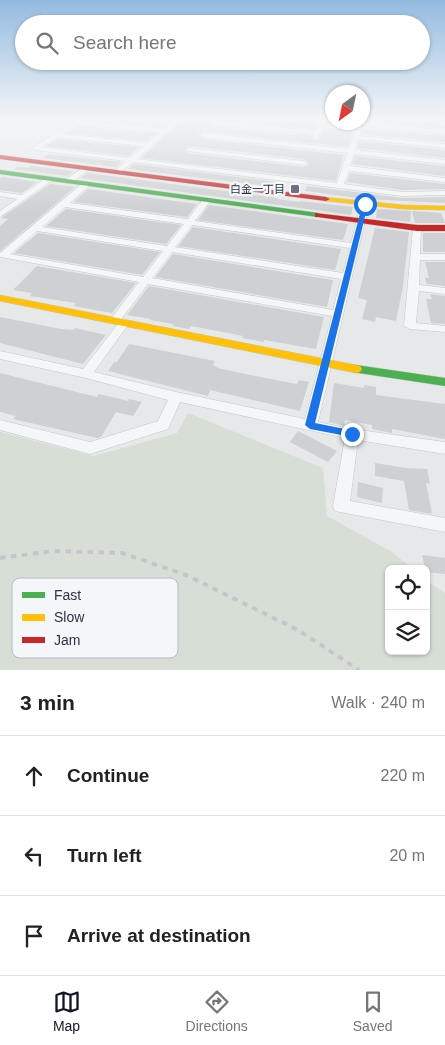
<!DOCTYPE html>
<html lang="en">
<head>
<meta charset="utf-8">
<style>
  :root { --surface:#fff; --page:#f6f6f6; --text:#222; --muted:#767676; --line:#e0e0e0; --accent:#111827 }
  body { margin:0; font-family:Arial,"Noto Sans JP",sans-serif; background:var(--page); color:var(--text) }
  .controls { position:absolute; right:15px; bottom:15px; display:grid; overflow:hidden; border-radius:8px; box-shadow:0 1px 4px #0004 }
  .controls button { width:45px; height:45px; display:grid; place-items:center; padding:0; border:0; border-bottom:1px solid var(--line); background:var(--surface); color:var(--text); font:25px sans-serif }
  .compass { position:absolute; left:325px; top:85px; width:45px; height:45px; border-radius:50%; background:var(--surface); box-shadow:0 1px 4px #0004; rotate:213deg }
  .stop { position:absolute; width:15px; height:15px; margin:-11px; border:4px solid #1a73e8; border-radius:50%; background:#fff }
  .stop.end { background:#1a73e8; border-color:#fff; box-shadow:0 1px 5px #0008 }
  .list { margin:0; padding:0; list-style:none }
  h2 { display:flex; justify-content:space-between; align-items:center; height:65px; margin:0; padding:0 20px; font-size:21px }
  h2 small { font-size:16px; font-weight:400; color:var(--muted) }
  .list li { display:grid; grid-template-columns:32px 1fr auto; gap:15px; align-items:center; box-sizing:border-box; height:80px; padding:0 20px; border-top:1px solid var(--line) }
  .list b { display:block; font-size:19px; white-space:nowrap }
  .list em { font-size:16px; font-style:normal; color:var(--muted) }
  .icon { flex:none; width:28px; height:28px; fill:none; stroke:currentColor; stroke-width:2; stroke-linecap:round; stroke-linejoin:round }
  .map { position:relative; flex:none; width:445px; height:670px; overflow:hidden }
  .search { position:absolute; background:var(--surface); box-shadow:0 1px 4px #0004; left:15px; right:15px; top:15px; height:55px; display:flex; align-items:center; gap:12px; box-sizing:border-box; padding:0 18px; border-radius:28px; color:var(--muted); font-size:19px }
  .sheet { height:305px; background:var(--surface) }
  nav { display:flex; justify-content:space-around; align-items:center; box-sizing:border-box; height:70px; border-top:1px solid var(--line); background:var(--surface); font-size:14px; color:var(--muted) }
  nav a { display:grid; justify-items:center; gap:2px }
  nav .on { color:var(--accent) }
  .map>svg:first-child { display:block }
</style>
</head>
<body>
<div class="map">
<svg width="445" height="670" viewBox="0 0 445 670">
  <rect width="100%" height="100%" fill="#e6e8ea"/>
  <path fill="#d6ded6" d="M188,413L323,468L327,516L392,552L413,569H389V651H426V580L445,593V670H0V432L94,456L177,433Z"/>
  <path fill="#ced0d3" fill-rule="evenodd" d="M86,119H174L163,127Z
    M184,119H269L311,122L315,124L314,129L215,119L210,124L215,127L312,136L313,141L319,140L324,128L353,131L348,147L203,131L198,134L203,139L344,155L336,181L141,158ZM189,146L304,159L309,164L304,167L187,153L184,150Z
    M381,119H439L440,126H445V128L381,122Z
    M77,126L156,133L147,141L67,133Z
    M364,129L445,136V142L361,134Z
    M57,139L139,147L129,156L46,146Z
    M359,141L445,150V158L357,148Z
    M48,154L122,162L116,167L43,158Z
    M355,156L445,166V176L352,164Z
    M134,164L285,183L282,188L128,169Z
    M31,166L74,171L67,176L14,169L18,167L28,168Z
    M87,173L278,198L277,199L300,202V201L353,207L351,215L81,178Z
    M350,173L445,184V189L402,190L347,182Z
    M2,177L37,182L22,193L0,190V179Z
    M50,184L75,187L0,251V226L8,219L1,218Z
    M307,186L402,198L445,197V203L367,199L305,191Z
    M88,189L197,204L187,217L74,202Z
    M209,205L348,224L343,240L198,220Z
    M66,209L181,225L166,244L46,226Z
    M377,209L411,211L410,222L376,218Z
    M412,211L441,213L445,223H415Z
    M193,227L341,249L335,270L178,246Z
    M375,228L409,232L403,286L396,321L376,317L375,322L362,319L367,300L358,298Z
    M38,233L160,252L142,275L14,253Z
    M423,233H445V252H423Z
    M173,254L333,280L327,307L155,277Z
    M425,262H445V286L427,284L425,278H429Z
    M37,266L136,283L112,313L74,306L76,303L30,296L32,293L13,290Z
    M149,286L324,317L316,349L264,340V342L242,338L243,336L191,326L189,329L173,326V324L150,320L151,319L127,315Z
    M430,294L445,296V324L431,323L426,299H432Z
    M0,317L61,329L73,330L75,328L106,335L83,364L0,343Z
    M129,344L215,361L213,365L218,368L260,377L297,384L299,380L309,382L300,411L210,390L208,396L108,371L114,362H117Z
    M0,373L97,397L99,394L128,401L129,399L142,402L133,416L116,412L101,437L97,438L13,419L16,416L0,412Z
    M334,383L364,388V385L376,387V395L445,404V439L392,429V433L372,429V425L345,420L344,426L329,422Z
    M298,431L337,451L328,462L290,442Z
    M375,463L405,468L427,469L430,484L426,483L432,514L409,510L404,481L375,476Z
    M358,482L383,488L382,503L357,497Z
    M422,555L445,558V574L426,572Z"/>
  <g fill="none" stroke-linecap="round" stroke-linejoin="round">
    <g stroke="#c4c6c8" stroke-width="1">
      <path id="street" d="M78,119H84L82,121L164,129L176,119H182L137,159L337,183L347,153L203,137L200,135L203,133L349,149L359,122L445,130V134L362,126L359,136L445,144V148L358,139L355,150L445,160V164L354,154L350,166L445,178V182L349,171L344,184L402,192L445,191V195L402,196L133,162L119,173L115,171L126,161L35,150L32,148ZM77,124L160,132L148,143L62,134ZM57,137L144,146L130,158L41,147Z
        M303,119H326L317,139H313L314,134L215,125L212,123L215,121L315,131L320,122Z
        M189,148L304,161L307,163L304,165L187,151L186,150Z
        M86,166L91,167L72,183H66V179Z
        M47,177L54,179L0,217V211L17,199L0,196V192L22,195Z
        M84,182L91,184L70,203L188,219L204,198H207L211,200L195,221L351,243L361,204L368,202L369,204L318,422L352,429L445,442V454L358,440L350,501L445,518V532L335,511L333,506L345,438L180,402L168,429L90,454L0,430V420L90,442L158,421L168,400L86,378L0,359V351L83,369L121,320L125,319L130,322L94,372L176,392L305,419L332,316L148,284L119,322L115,323L110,320L139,282L0,257V253ZM65,207L184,224L167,246L42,227ZM192,225L350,248L343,273L175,247ZM37,231L163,251L143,277L10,254ZM172,252L341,279L333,310L152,278Z
        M417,225L421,228L420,254H445V260H420L419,285L445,288V294L419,291L416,323L445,326V332L410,329L404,326L413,228Z"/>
    </g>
    <g stroke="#c4c6c8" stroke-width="1">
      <path id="fast" d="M0,170L318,213L322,215L318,217L0,174Z
        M356,365L445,378V386L352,372L350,369L352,366Z"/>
    </g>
    <g stroke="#c4c6c8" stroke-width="1">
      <path id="slow" d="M323,197L403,205L445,206V210L403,209L326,201H323Z
        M0,295L356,365L360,366L362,369L360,372L356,373L0,301Z"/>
    </g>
    <g stroke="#c4c6c8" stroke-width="1">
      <path id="jam" d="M0,155L326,197L330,199L326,201L0,159Z
        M315,213L417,225H445V231H417L318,217H315Z"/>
    </g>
    <path stroke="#c5c6ca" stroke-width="4" stroke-dasharray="5.5 5.5" stroke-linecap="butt" d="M0,558L53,551L122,553L186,575L298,630L359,670"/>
    <use href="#street" fill="#f5f6f7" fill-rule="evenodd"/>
    <use href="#fast" fill="#4caf50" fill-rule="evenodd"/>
    <use href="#slow" fill="#ffc107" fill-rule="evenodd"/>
    <use href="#jam" fill="#c62828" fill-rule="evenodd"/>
  </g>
  <linearGradient id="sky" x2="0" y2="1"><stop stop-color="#93bae0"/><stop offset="0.56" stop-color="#f4f5f6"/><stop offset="1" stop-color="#f4f5f6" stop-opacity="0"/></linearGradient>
  <rect width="445" height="212" fill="url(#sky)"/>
  <path fill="#1a73e8" d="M363,202L368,204L315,423L355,431V436L352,437L310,429L305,425Z"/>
  <rect fill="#6c737f" stroke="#f4f6f9" stroke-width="2" x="290" y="184" width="10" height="10" rx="2.5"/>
  <g text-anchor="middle" stroke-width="4.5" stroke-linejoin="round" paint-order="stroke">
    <g font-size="11" fill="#2b3445" stroke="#f4f6f9" text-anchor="end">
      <text x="285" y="193">白金一丁目</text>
    </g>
  </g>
  <rect x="12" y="578" width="166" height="80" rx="8" fill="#f4f6f9" stroke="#b8bcc3" stroke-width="1"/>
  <rect x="22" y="592" width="23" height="6" fill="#4caf50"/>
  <rect x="22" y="614" width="23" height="7" fill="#ffc107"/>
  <rect x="22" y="637" width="23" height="6" fill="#c62828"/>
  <g font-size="14" fill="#2b3445">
    <text x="54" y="600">Fast</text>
    <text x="54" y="622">Slow</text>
    <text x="54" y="645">Jam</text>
  </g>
</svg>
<div class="controls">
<button><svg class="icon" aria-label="locate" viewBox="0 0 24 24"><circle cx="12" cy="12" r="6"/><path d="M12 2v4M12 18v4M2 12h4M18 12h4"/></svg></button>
<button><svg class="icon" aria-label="layers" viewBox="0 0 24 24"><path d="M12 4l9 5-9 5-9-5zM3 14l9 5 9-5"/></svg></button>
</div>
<svg class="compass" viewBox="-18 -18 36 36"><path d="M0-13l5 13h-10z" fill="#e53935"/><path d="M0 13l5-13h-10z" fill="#767676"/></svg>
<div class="stop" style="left:365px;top:204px"></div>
<div class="stop end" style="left:352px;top:434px"></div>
<div class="search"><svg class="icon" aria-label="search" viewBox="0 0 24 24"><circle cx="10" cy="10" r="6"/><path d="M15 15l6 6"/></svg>Search here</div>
</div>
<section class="sheet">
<h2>3 min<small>Walk · 240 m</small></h2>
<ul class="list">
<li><svg class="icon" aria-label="ahead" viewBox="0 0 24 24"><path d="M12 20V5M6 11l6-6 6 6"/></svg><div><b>Continue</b></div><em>220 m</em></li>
<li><svg class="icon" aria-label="left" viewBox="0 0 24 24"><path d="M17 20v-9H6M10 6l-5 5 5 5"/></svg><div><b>Turn left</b></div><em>20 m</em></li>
<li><svg class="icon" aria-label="arrive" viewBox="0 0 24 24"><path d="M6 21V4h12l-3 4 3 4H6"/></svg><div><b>Arrive at destination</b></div></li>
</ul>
</section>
<nav>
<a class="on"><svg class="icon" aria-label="map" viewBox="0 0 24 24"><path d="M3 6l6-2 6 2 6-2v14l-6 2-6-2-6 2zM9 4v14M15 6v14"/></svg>Map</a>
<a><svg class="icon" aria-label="directions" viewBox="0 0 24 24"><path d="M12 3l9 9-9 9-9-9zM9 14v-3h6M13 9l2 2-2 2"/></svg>Directions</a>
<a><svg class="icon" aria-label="saved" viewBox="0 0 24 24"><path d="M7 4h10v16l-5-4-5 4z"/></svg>Saved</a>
</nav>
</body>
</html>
